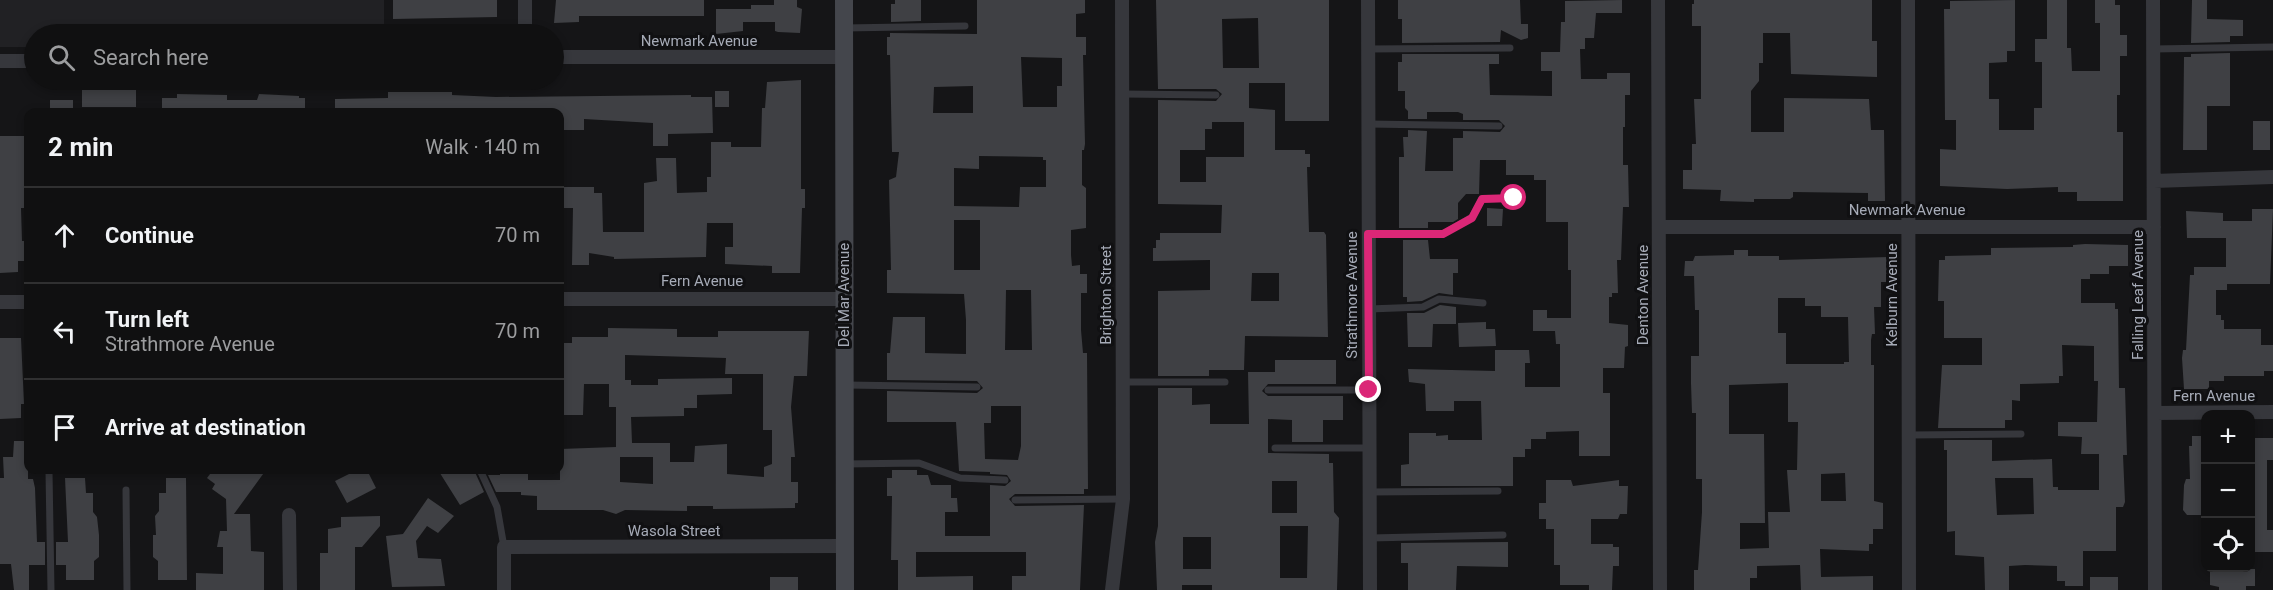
<!DOCTYPE html>
<html lang="en">
<head>
<meta charset="utf-8">
<style>
  :root { --surface:#101011; --page:#1e1e1f; --text:#f1f3f6; --muted:#9c9d9f; --line:#303031 }
  body { margin:0; font-family:Roboto,sans-serif; background:var(--page); color:var(--text) }
  .controls { position:absolute; right:18px; bottom:18px; display:grid; overflow:hidden; border-radius:12px; box-shadow:0 3px 9px #0003 }
  .controls button { width:54px; height:54px; display:grid; place-items:center; padding:0; border:0; border-bottom:2px solid var(--line); background:var(--surface); color:var(--text); font:30px sans-serif }
  .stop { position:absolute; width:18px; height:18px; margin:-14px; border:4px solid #db2777; border-radius:50%; background:#fff }
  .stop.end { background:#db2777; border-color:#fff; box-shadow:0 2px 6px #0008 }
  .list { margin:0; padding:0; list-style:none }
  h2 { display:flex; justify-content:space-between; align-items:center; height:78px; margin:0; padding:0 24px; font-size:26px }
  h2 small { font-size:20px; font-weight:400; color:var(--muted) }
  .list li { display:grid; grid-template-columns:39px 1fr auto; gap:18px; align-items:center; box-sizing:border-box; height:96px; padding:0 24px; border-top:2px solid var(--line) }
  .list b { display:block; font-size:22px; white-space:nowrap }
  .list p { margin:0; font-size:20px; white-space:nowrap; color:var(--muted) }
  .list em { font-size:20px; font-style:normal; color:var(--muted) }
  .icon { flex:none; width:33px; height:33px; fill:none; stroke:currentColor; stroke-width:2; stroke-linecap:round; stroke-linejoin:round }
  .map { position:relative; flex:none; width:2273px; height:590px; overflow:hidden }
  .search { position:absolute; background:var(--surface); box-shadow:0 3px 9px #0003; left:24px; top:24px; width:540px; height:66px; display:flex; align-items:center; gap:15px; box-sizing:border-box; padding:0 21px; border-radius:33px; color:var(--muted); font-size:22px }
  .panel { position:absolute; background:var(--surface); box-shadow:0 3px 9px #0003; left:24px; top:108px; width:540px; height:366px; border-radius:12px }
  .map>svg:first-child { display:block }
</style>
</head>
<body>
<div class="map">
<svg width="2273" height="590" viewBox="0 0 2273 590">
  <rect width="100%" height="100%" fill="#151517"/>
  <path fill="#212124" d="M0,0H384V34H34V47H0Z"/>
  <path fill="#3f4044" fill-rule="evenodd" d="M393,0H497V17L393,19Z
    M556,0H704V16H579V22L554,23Z
    M774,0H797V7L802,9L800,33L778,32L775,31V22H743V31L716,34V9H751V5H774Z
    M895,0H921V21L891,22V4H895Z
    M977,0H1085V13L1076,14V37H1086V55H1083L1085,144L1084,150H1082V185L1086,188V228L1071,230V255L1072,266L1080,265V274H1087V293H1081V330L1083,353H1087L1088,489H1084V494H1015L1009,499L1015,506L1084,505L1080,590H1012V576H1026V552H916V577L973,576V590H898V560H891L892,496H887V478H892V470H917V475H928L931,485H951V498H957L958,512H945V536H990V485L1005,486L1011,481L1007,475L990,474V472L959,471L956,422H887V391L977,393L983,388L977,381L887,380V353H890L893,317H925V353L966,354V320L964,294L887,293V270H891L889,180L896,177L899,152H892L890,55H887V37H890V33L977,34ZM1021,57L1062,58V86H1057V107H1023ZM973,86V113H933L934,87ZM979,156L1043,157V160H1046V187H1020L1019,207L954,206V168L979,169ZM954,220H980V270H954ZM1006,290H1031L1032,350H1005ZM991,406H1021V446L1018,460L985,459L984,423H991Z
    M1156,0H1329V121H1285V83H1249V108L1275,110V150H1305V154H1310V167H1307L1309,232H1324L1326,235L1328,337L1245,336L1244,370H1209V376H1158V291L1210,290V260L1153,261V248H1156V240H1160V233H1221L1222,205L1158,204V100L1216,101L1222,94L1216,89H1158ZM1258,18L1259,68H1223L1222,19ZM1212,122H1244V157H1206V182H1180V150H1205V129H1212ZM1252,273H1279V301H1251Z
    M1398,0H1520L1521,24H1528V38L1521,40L1501,30L1500,42L1402,43V19H1398Z
    M1622,0V13H1596L1594,38H1585V49H1580L1581,79H1607V73H1630V95H1625V127H1623V165H1628L1629,207H1623L1621,260H1617L1618,293H1612V297H1609V323L1628,325V346L1625,347L1624,368H1603V393H1610V456H1579V431L1546,432V439H1531V449H1525V457H1513V486H1401V465L1409,464V433H1436V436L1448,435V440H1482L1481,401H1454V411H1426L1425,384L1409,382L1408,369L1495,371V350H1529L1530,363H1525V387H1560V344H1556L1555,331H1533V310H1547V318H1571V270H1568V222H1546V180H1534V175H1506V160H1480L1479,194H1466L1458,203V219L1453,222H1428V228H1399V157H1404L1403,137H1408V130L1427,131L1425,171H1453V138H1463V131L1500,132L1505,126L1499,120H1463V114L1458,112H1427V119H1408V111L1405,108V91H1398V62H1402V54H1499V64H1489L1490,95L1552,96V71H1541V52H1560L1561,22H1565V1Z
    M1694,0H1872V41H1877V77L1791,74L1790,33H1763V63H1759V81L1751,91V132H1784V98L1869,99L1871,130H1884L1885,201H1868V193L1793,192V197L1790,199H1754V202L1720,201L1721,190L1683,189V170H1692V144H1696L1694,99H1701V26H1692V4H1694Z
    M2015,0V51H2007V62L1989,63V99H1999V130H2034V108H2042V62H2035V39H2047V0H2067V48H2071L2072,71H2100V23H2095V0H2115V5H2120V35H2127V56H2120V95H2117V132H2123V201H2077V192H2058V187L2007,189L1940,186V149L1956,150V120H1945L1944,9H1950V1Z
    M2192,0H2207V19L2243,20V36H2230V42L2191,43Z
    M2230,53V106H2207V150H2183L2184,57H2191V54Z
    M801,80V189H805V208H802L800,273H772V266L725,264V247H733V223H707L706,257L614,259V257L589,253V265H572L573,208H560V187H594V193H602L603,232H644V183L657,181L656,158H676L677,193L707,192V177H711V142H731V147H761L762,108H765L767,82Z
    M82,90H136V107H82Z
    M715,91H729V107H715Z
    M388,92H452V95L496,97L691,95V97H712L713,133L668,134V146H653V123L584,119V130H560V112H335V99L388,98Z
    M177,94L227,95V100H257L259,94L299,96V98H305V112H162V98H177Z
    M50,100H73V112H50Z
    M2253,121H2270V150H2253Z
    M0,136H28V208H21L22,241H28V261H18V272L0,273Z
    M1487,208L1503,209L1502,226H1487Z
    M2252,209H2273L2270,284H2227V290H2216V315H2221V320H2224V329H2261V345H2273V371H2264V376H2224V381H2209V389H2184L2182,358L2183,350H2186L2190,275H2194V267H2226V238H2187L2186,211L2223,213V221H2252Z
    M1403,240H1428L1430,259H1458V273H1453V295L1439,293L1422,301L1407,302V297H1403Z
    M2085,244L2128,245V266H2109V274H2090V279H2081V303H2115V309H2118L2119,388H2125L2127,455H2123L2125,502L2123,507H2116V551H2083V586H2065V581H2057V566L2025,565L2009,566V590H1985L1984,557L1955,555V531L1947,532V450H1944V440H1992V461L2052,459L2053,487H2058V490H2099V454H2081L2082,437L2058,436V422H2097L2098,381H2094V346L2062,345L2063,376H2059V383L2020,384V401L2012,400V420H2005V428H1938L1942,365H1982V338H1944V301H1938L1939,260H1945V256L1991,255V248L2073,247V245ZM1995,478H2033L2034,514L1997,515Z
    M1734,250H1748V256H1779V260L1889,257V274H1886V282H1881V307H1874L1875,334H1872L1871,340V365H1874V501L1883,503V529H1873V544H1869V551L1820,549L1821,577L1873,576V590H1801L1800,565L1757,566V578H1750V590H1694V570H1698L1702,512V479H1696V413H1692L1691,383V356H1699V310H1695L1694,276H1684L1685,261H1693L1695,256L1734,255ZM1778,298H1805V306H1821V317H1848L1849,362H1844V364H1786V333H1778ZM1788,383V422H1798L1797,470H1787L1790,512H1768L1769,548L1740,549V523H1765L1764,434H1729V385ZM1845,473L1846,501H1821V474Z
    M1440,305L1456,307V324H1433L1432,347H1408L1407,313H1424Z
    M1486,322V329H1495L1496,346L1459,347L1458,323Z
    M608,328L677,329V337H718V331H809L807,376H794L791,407L795,457H791V482H798V503H795V508L713,509V506H687V511L625,510L616,514L603,510H537V496L521,495V492H496L488,475H500V470H528V480H560V449L616,447V407H609V384H584L583,415H560V343H572V337H608ZM625,355L726,358L725,374H763V430H772V464L764,467V477L727,474V444L695,446L694,462H670V443H632L631,417L684,416V408H697V395L732,394V378L658,379V385H631V380H625ZM620,457H653V484L620,482Z
    M0,338H21L24,404H21V418L0,419Z
    M1275,360H1336V384H1268L1262,391L1268,396H1343V420H1323V442H1292V420L1268,419V453L1329,454V463H1333L1334,512L1339,518L1337,590H1212V585H1182V590H1157L1155,542L1158,526V388H1192V405L1210,404V424H1249L1248,372H1275ZM1272,481H1297V513H1272ZM1280,526H1308L1307,578H1280ZM1183,537H1211V569H1183Z
    M2192,436H2205V515H2187L2183,510L2184,485L2186,479H2190L2189,446H2192Z
    M2250,438H2273V460H2267V530H2273V552H2250Z
    M14,441H28V479H33L35,488L37,542H45V565H29V590H14L11,564H0V478H4L3,457H13Z
    M213,470H266L234,514H250L251,551L264,552V590H196V573L223,574V547H217L220,531H227L226,499L212,489L215,484L207,478Z
    M357,470H367L376,488L347,503L335,481Z
    M438,470H474L484,492L460,505Z
    M65,478H85L86,493H93V512L97,517L99,535V557L94,561V580H66V565H56V542H68Z
    M166,478H186L187,580H158V561L153,557V535H156L155,516L159,511V493H166Z
    M1546,480H1571L1573,486L1619,480V486H1628L1627,514H1620L1618,519H1591V544H1613V547H1619V566H1613L1612,590H1589V585H1560V565H1554V529H1546V519H1539V503H1546Z
    M428,498L454,516L438,533L427,526L416,541L418,558L441,559L445,586L392,587L386,536L403,534Z
    M380,516V526L362,547H355V590H320V553H328V529L341,527V517Z
    M1508,542V567L1457,566L1456,590H1408V563H1401V543Z
    M2210,569H2255V586H2246V590H2219V587L2210,585Z
    M770,577H798V590H770Z
    M2090,577H2118V590H2090Z"/>
  <g fill="none" stroke-linecap="round" stroke-linejoin="round">
    <path stroke="#36373c" stroke-width="7" d="M844,28L965,26
      M1368,49L1510,48
      M2153,49L2273,47
      M1122,94L1216,95
      M1368,124L1499,126
      M1368,234H1443L1472,217L1482,199L1514,198
      M1369,309L1423,307L1439,299L1483,303
      M1123,382H1225
      M847,385L977,387
      M1268,390H1369
      M1909,435L2021,434
      M1275,448H1369
      M845,464L919,463L960,478L1005,480
      M480,470L497,507L504,547
      M49,472L51,590
      M126,490L127,590
      M1370,492L1498,491
      M1015,500L1123,499
      M1370,538L1503,535"/>
    <path stroke="#36373c" stroke-width="14" d="M525,0V34
      M1368,0L1370,590
      M1658,0L1660,590
      M1908,0L1909,590
      M2153,0L2155,590
      M554,57H844
      M0,61H34
      M2154,181L2273,177
      M1659,227H2154
      M560,299H844
      M0,302H28
      M2155,413L2273,412
      M289,515L290,590
      M504,590V547L844,546
      M1112,590L1123,499L1122,0"/>
    <path stroke="#44464c" stroke-width="18" d="M844,0L845,590"/>
  </g>
  <g fill="none" stroke-linecap="round" stroke-linejoin="round">
    <path stroke="#db2777" stroke-width="8" d="M1369,390L1368,234H1443L1472,218L1482,199L1514,198"/>
  </g>
  <g text-anchor="middle" stroke-width="6" stroke-linejoin="round" paint-order="stroke">
    <g font-size="15" fill="#a6abb7" stroke="#101012">
      <text x="699" y="46">Newmark Avenue</text>
      <text x="1907" y="215">Newmark Avenue</text>
      <text x="702" y="286">Fern Avenue</text>
      <text transform="translate(844 295) rotate(-90)" y="5">Del Mar Avenue</text>
      <text transform="translate(1106 295) rotate(-90)" y="5">Brighton Street</text>
      <text transform="translate(1352 295) rotate(-90)" y="5">Strathmore Avenue</text>
      <text transform="translate(1643 295) rotate(-90)" y="5">Denton Avenue</text>
      <text transform="translate(1892 295) rotate(-90)" y="5">Kelburn Avenue</text>
      <text transform="translate(2138 295) rotate(-90)" y="5">Falling Leaf Avenue</text>
      <text x="2214" y="401">Fern Avenue</text>
      <text x="674" y="536">Wasola Street</text>
    </g>
  </g>
</svg>
<div class="controls">
<button>+</button>
<button>−</button>
<button><svg class="icon" aria-label="locate" viewBox="0 0 24 24"><circle cx="12" cy="12" r="6"/><path d="M12 2v4M12 18v4M2 12h4M18 12h4"/></svg></button>
</div>
<div class="stop" style="left:1514px;top:198px"></div>
<div class="stop end" style="left:1369px;top:390px"></div>
<div class="search"><svg class="icon" aria-label="search" viewBox="0 0 24 24"><circle cx="10" cy="10" r="6"/><path d="M15 15l6 6"/></svg>Search here</div>
<section class="panel">
<h2>2 min<small>Walk · 140 m</small></h2>
<ul class="list">
<li><svg class="icon" aria-label="ahead" viewBox="0 0 24 24"><path d="M12 20V5M6 11l6-6 6 6"/></svg><div><b>Continue</b></div><em>70 m</em></li>
<li><svg class="icon" aria-label="left" viewBox="0 0 24 24"><path d="M17 20v-9H6M10 6l-5 5 5 5"/></svg><div><b>Turn left</b><p>Strathmore Avenue</p></div><em>70 m</em></li>
<li><svg class="icon" aria-label="arrive" viewBox="0 0 24 24"><path d="M6 21V4h12l-3 4 3 4H6"/></svg><div><b>Arrive at destination</b></div></li>
</ul>
</section>
</div>
</body>
</html>
